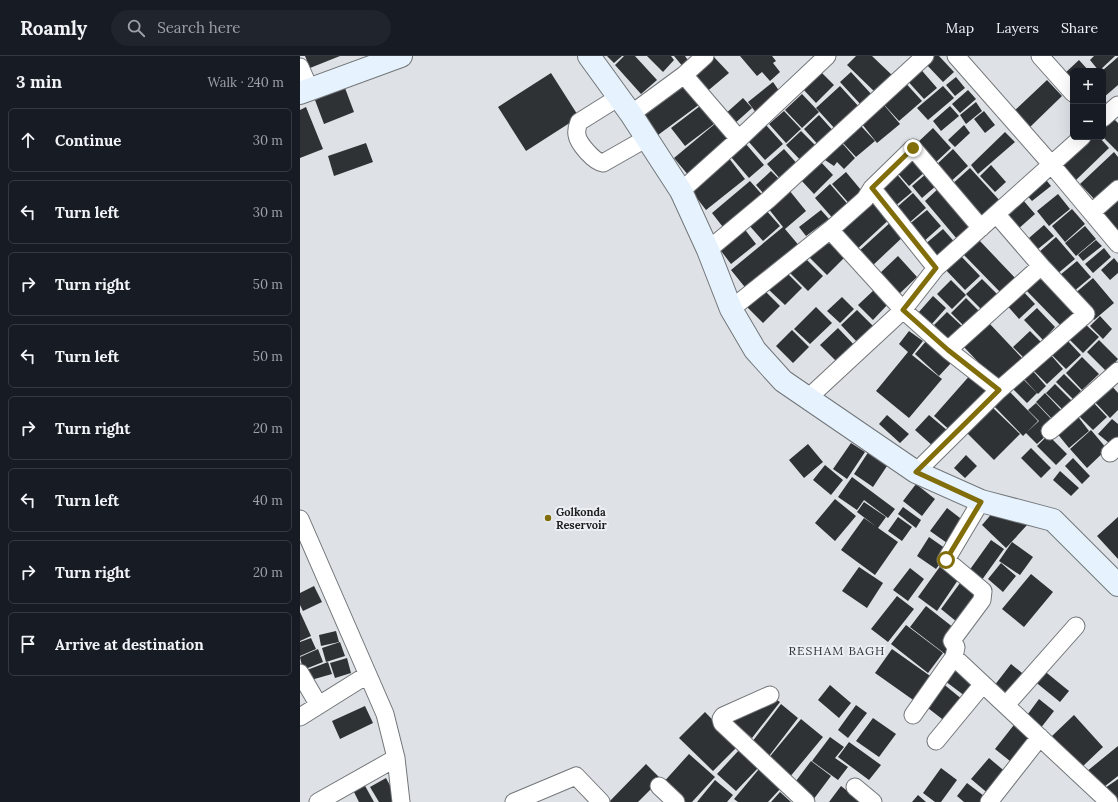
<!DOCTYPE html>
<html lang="en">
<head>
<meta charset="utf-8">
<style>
  :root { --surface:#171b24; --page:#20242c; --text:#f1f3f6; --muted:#9ea1a6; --line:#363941 }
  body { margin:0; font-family:Lora,serif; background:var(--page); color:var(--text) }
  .controls { position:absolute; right:12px; top:12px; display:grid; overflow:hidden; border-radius:6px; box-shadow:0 4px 16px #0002 }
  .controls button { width:36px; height:36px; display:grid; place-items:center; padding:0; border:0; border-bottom:1px solid var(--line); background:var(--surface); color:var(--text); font:20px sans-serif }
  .stop { position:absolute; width:12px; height:12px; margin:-9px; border:3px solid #816e0b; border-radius:50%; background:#fff }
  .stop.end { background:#816e0b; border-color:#fff; box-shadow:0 1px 4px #0008 }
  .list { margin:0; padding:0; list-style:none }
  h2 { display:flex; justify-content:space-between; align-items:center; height:52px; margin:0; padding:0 16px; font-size:17px }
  h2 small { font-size:13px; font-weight:400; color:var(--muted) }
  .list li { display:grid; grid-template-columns:26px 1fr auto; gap:12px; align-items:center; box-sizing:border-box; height:64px; margin:0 8px 8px; padding:0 8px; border:1px solid var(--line); border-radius:6px }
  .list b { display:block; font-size:15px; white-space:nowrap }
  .list em { font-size:13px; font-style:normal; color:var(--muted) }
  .icon { flex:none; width:22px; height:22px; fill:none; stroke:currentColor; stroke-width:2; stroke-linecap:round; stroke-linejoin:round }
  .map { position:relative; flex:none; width:818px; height:746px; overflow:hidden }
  header { display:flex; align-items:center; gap:24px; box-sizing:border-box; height:56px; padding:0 20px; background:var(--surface); border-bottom:1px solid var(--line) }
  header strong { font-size:19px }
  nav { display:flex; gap:22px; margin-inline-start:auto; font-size:14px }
  .search { width:280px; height:36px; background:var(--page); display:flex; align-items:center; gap:10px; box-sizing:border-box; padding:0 14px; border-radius:22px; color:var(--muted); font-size:15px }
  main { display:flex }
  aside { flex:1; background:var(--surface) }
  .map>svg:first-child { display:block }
</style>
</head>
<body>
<header>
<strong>Roamly</strong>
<div class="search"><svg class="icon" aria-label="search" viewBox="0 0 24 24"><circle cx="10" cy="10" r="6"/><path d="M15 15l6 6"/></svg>Search here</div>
<nav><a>Map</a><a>Layers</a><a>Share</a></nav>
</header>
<main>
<aside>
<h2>3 min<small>Walk · 240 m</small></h2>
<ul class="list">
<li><svg class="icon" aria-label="ahead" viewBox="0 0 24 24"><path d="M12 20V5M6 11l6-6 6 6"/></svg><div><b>Continue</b></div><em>30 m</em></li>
<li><svg class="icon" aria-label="left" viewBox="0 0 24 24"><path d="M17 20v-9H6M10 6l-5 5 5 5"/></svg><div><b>Turn left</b></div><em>30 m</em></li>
<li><svg class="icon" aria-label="right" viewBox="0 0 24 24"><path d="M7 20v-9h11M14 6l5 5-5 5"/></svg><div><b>Turn right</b></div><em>50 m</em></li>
<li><svg class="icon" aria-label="left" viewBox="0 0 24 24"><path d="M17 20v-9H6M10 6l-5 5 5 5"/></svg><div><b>Turn left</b></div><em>50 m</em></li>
<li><svg class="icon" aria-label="right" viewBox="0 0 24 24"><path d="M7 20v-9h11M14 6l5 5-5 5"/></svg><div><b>Turn right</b></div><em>20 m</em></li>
<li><svg class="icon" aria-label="left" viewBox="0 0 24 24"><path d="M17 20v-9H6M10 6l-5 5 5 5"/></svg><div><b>Turn left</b></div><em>40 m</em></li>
<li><svg class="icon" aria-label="right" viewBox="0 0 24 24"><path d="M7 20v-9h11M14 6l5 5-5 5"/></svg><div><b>Turn right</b></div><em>20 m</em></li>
<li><svg class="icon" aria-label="arrive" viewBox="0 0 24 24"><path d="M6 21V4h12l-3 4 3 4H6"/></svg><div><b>Arrive at destination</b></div></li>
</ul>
</aside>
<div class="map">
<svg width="818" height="746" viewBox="0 0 818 746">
  <rect width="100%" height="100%" fill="#dee2e6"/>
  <path fill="#2f3235" d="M5,0H40L10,12Z
    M307,0H322L314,7Z
    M324,0H335L357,24L341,38L315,9Z
    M347,0H371L374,4L363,16Z
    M374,0H385L390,7L384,12Z
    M413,0L429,17L404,38L389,21Z
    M440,0H472L476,5L473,7L480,16L470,25L462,16L457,20Z
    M556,0H572L594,21L577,38L547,9Z
    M632,0H639L654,16L643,26L625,7Z
    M794,0H815L799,15L790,4Z
    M818,1V29L803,42V14Z
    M779,4L789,15H773V31L763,19Z
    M617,9L637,32L624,43L604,21Z
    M520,15L534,29L516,47L502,32Z
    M551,16L573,40L562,50L540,26Z
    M251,17L279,61L226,95L198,51Z
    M656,21L665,32L655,40L646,29Z
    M601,22L622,45L599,65L579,43Z
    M747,24L762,40L729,72L713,56Z
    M473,26L482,39L457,58L448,46Z
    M384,27L400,48L358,79L343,59Z
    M540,30L561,53L537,75L516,52Z
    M643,30L654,42L628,64L617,52Z
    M45,32L54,56L24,68L15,44Z
    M668,34L676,43L660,57L652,48Z
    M502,38L519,56L502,72L485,54Z
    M443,42L452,52L433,69L424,59Z
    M676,46L682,55L666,68L660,59Z
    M584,49L600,68L577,87L562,68Z
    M400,50L414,68L385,90L371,72Z
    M650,50L659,60L641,75L633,65Z
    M6,51L23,93L0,102V54Z
    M484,55L501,73L486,87L469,68Z
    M684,55L695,69L685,77L674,63Z
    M519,59L536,78L521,92L504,73Z
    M813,62L818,67V96L803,81V72Z
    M416,67L431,86L389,120L374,102Z
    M466,69L483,88L465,104L448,85Z
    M664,69L670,77L655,91L648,84Z
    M561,70L575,85L556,101L543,87Z
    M633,72L651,92L634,108L616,88Z
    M501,75L520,94L505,109L486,89Z
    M705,76L715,86L678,118L671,109Z
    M789,81H799L809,92L775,125L760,109Z
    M66,87L73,106L34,120L28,100Z
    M542,87L555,102L544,113L537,106L534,110L525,104Z
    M446,88L464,109L449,122L431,101Z
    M484,93L500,111L483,126L467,108Z
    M653,93L668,110L648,128L634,111Z
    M814,96L818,101V124L796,145L780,128Z
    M611,98L626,115L609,130L594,113Z
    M428,101L445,123L406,154L389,132Z
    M520,105L533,119L514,138L500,123Z
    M691,109L706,126L695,136L680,120Z
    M670,112L701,146L681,164L650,130Z
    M471,115L480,124L465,139L456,129Z
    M546,116L566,140L553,152L532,128Z
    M595,116L612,136L594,151L577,131Z
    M627,117L637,129L622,142L612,130Z
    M743,120L751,130L732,145L724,136Z
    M450,125L465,142L426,175L412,157Z
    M530,128L551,152L536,166L515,142Z
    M640,131L673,169L657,183L625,145Z
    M489,134L506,155L485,173L501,192L448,235L431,214L483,171L468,152Z
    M613,137L626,152L609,167L596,152Z
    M758,138L770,153L749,170L737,155Z
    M574,140L593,160L554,196L536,176Z
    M723,144L735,158L717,174L705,159Z
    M818,144V175L803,157Z
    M465,153L480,170L463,185L448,168Z
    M772,153L785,168L765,186L752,170Z
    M521,154L529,163L506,180L499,171Z
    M627,154L641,170L622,187L607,170Z
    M593,164L606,178L571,211L558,196Z
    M744,169L754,180L738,193L729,182Z
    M785,170L796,183L776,200L765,187Z
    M443,171L456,188L431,208L418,191Z
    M643,173L658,190L638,207L623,190Z
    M530,178L549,197L527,219L508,200Z
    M756,181L775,203L756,219L738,197Z
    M679,184L717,224L702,238L664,199Z
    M796,184L802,190L783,205L778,199Z
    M804,192L811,201L793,217L785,208Z
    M659,198L680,220L665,234L644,212Z
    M502,199L523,220L508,235L487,214Z
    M598,200L617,221L597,240L578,219Z
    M814,202L818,207V217L810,224L801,214Z
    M777,205L791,221L773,236L760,219Z
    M485,215L502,232L485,249L468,233Z
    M743,216L779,253L762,271L725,233Z
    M793,222L814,247L794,264L773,239Z
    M682,223L701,242L685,257L666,238Z
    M651,224L666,239L652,253L637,238Z
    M462,232L480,250L463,267L445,249Z
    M720,232L735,248L719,263L704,246Z
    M575,233L589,247L573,264L558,249Z
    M633,240L646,252L631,269L618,257Z
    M542,241L554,253L540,267L527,255Z
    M666,242L680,256L665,271L651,257Z
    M516,251L532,267L510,288L494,273Z
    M737,252L755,271L743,284L724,264Z
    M557,254L573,270L557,286L541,269Z
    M647,256L663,271L650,285L634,269Z
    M800,260L812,273L803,283L790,270Z
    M689,267L722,302L697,326L664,291Z
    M784,267L799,281L783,297L769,283Z
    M538,272L557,292L540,309L520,289Z
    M492,274L509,291L493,307L476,290Z
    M609,275L623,285L612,299L642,323L609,362L576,335L608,296L599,288Z
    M730,275L742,287L725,303L713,291Z
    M766,283L781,299L766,313L751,298Z
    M627,284L652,306L639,320L615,298Z
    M799,284L818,303L807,316L787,296Z
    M750,298L763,313L747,328L733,314Z
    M782,301L799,318L782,334L766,317Z
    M732,314L746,330L738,338L723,322Z
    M672,317L691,334L653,377L634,360Z
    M764,318L781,335L773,343L756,326Z
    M722,322L737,337L727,347L712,332Z
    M755,328L773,346L764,355L746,337Z
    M810,328L818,337V354L810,362L793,344Z
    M708,334L738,365L723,380L693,349Z
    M745,337L763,356L753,364L736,346Z
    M791,344L807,361L793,374L777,358Z
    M736,347L753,365L749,377L737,388L726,377L739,365L728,354Z
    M691,350L720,378L694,404L666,376Z
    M776,358L789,375L769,392L756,376Z
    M587,359L609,378L600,387L579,368Z
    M629,359L648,375L634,391L615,374Z
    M812,363L818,368V386L814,391L798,378Z
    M791,374L807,393L787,412L770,393Z
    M748,379L767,398L756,409L737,390Z
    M551,387L565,396L547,423L533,413Z
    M508,388L523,406L504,422L489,404Z
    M731,392L751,412L741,422L721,402Z
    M569,395L589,407L573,431L554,418Z
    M666,399L677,410L665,422L654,412Z
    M773,402L790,420L782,428L765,410Z
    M525,409L543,424L531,439L513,424Z
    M760,415L779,432L771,440L753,424Z
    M552,421L595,453L588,462L564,444L557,454L538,441Z
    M616,428L635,443L622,460L603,445Z
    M535,443L556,460L535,485L515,467Z
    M564,446L586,461L578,472L557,456Z
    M603,451L621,464L616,472L598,458Z
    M647,452L664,465L647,487L630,475Z
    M695,454L728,468L706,492L682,469Z
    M598,461L612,471L602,485L588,475Z
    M818,461V503L797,480Z
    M564,462L598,486L575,519L541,494Z
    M629,481L649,495L636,513L617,500Z
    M691,484L704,493L679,528L666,519Z
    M712,486L733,501L720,519L699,505Z
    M644,505L662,518L637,555L618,541Z
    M701,507L716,520L703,536L688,523Z
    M559,511L583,527L567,552L542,535Z
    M610,512L624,523L608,545L593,534Z
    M731,518L753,536L724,571L702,553Z
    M663,523L680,535L657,566L641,553Z
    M14,530L22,546L3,555L0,549V537Z
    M597,540L614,553L588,586L571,573Z
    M626,550L654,572L655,594L649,601L610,571Z
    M0,556L11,580L0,585Z
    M606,569L643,597L628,617L591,588Z
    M36,575L39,586L21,590L19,579Z
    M11,582L16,593L0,600V586Z
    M40,586L45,600L26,606L22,592Z
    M18,593L23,606L3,614L0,601Z
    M592,593L633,622L616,646L575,617Z
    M47,602L51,617L35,622L30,607Z
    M28,606L32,618L11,624L7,614Z
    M711,608L727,621L709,643L694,630Z
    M649,610L673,628L665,640L641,622Z
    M742,613L769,635L760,646L733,624Z
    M641,626L663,644L646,666L624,649Z
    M530,629L551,647L539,662L518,644Z
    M472,641L480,646L452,682L428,661Z
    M739,643L754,655L740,673L725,662Z
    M481,648L498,662L469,700L452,686Z
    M556,649L567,657L548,682L538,674Z
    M65,650L73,667L40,683L32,665Z
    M405,656L438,690L413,715L379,682Z
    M774,659L803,691L782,711L752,680Z
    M573,662L596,678L579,701L556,685Z
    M501,663L523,681L489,722L467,704Z
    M717,665L737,680L715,709L695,693Z
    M530,681L544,691L535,702L548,711L538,724L512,705Z
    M549,686L581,709L569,724L538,701Z
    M818,690V720L800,734L786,716Z
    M440,693L459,711L436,735L417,718Z
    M389,698L415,721L392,746H381L361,729Z
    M689,702L708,718L690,739L671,723Z
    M511,705L531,720L513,744L493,729Z
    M346,708L361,723L338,746H309Z
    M641,712L657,724L641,746H635L623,737Z
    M459,713L481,732L468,746H438L434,743Z
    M86,722L99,746H79L70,731Z
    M818,723V746H815L805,732Z
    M415,724L433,739L427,746H397Z
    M667,727L688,743L685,746H664L657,740Z
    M64,728L74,746H59L53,734Z
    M541,730L559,744L558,746H529Z
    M480,736L491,746H471Z
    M618,739L626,746H612Z"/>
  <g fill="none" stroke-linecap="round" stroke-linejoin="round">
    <g stroke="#727679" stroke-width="19">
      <path id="street" d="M656,0L751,108L818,188
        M740,0L773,37
        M0,11L10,34
        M384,19L439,83
        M319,41L279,66C277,71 276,74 277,79C278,87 294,106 303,107L347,82
        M331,58L384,19L405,0
        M803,62L818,49
        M572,132L636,212
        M381,135L439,83L527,0
        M792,156L818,133
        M530,174L603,254L648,294L699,334
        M408,194L468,144L625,0
        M431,253L530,174L565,143L572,132L613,92L681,172
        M648,294L741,210
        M507,343L603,254L636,212L782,81
        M750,375L818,315
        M810,397L818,390
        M616,416L699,334L786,258L741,210L697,159
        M0,463L85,658L96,702L101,746
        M654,601L809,746
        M0,617L18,648
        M470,639L423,660L421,663L422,667L506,746
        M706,649L776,570
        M613,659L654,601L656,591L652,585L653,583L682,544L683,535L646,504L681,445
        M0,661L67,619
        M636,685L683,628
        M359,730L376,746
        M555,731L573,746
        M18,746L96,702
        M214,746L276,720L301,746
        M689,746L740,681"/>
    </g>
    <g stroke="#727679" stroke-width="24">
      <path id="secondary" d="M289,0L331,58L381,135L408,194L431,253L455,294L483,325L616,416L681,445L753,464L818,529
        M0,37L101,0"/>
    </g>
    <use href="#street" stroke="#fff" stroke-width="17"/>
    <use href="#secondary" stroke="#e6f3ff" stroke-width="22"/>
  </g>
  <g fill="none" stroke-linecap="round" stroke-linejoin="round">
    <path stroke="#816e0b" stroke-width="5" d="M613,92L572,132L636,212L603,254L648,294L699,334L616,416L681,446L646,504"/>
  </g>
  <circle fill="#816e0b" stroke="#ecf0f4" stroke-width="1.5" cx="248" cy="462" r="4"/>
  <g text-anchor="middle" stroke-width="4" stroke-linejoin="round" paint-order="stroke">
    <g font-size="11" font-weight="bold" fill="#1f2021" stroke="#ecf0f4" text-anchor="start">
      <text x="256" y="460">Golkonda<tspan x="256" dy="13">Reservoir</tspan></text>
    </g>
    <g font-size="12" letter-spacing="1" fill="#333639" stroke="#ecf0f4">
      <text x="537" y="599">RESHAM BAGH</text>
    </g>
  </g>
</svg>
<div class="controls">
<button>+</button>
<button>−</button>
</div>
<div class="stop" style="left:646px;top:504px"></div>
<div class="stop end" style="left:613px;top:92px"></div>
</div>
</main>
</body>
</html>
